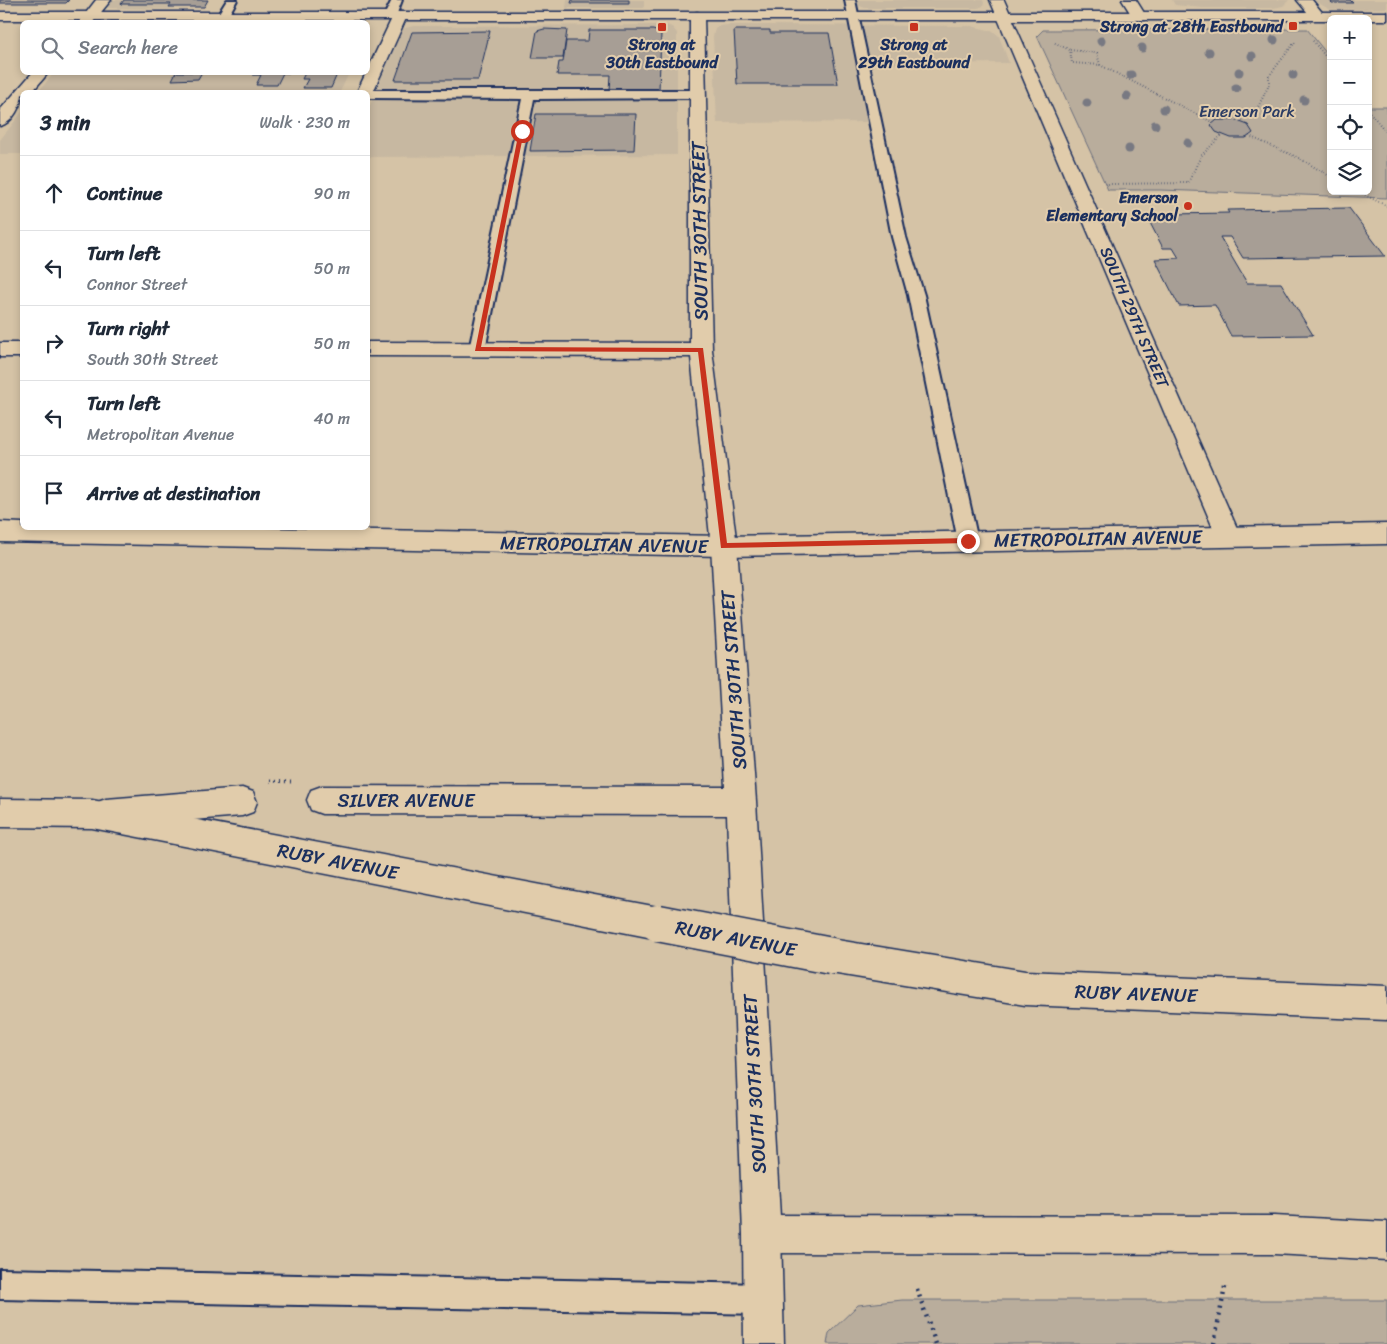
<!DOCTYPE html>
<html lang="en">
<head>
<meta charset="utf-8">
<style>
  :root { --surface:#fff; --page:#f2f2f3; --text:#1f2937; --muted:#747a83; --line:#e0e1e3 }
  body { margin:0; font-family:Sriracha,sans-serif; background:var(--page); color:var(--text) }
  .controls { position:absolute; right:15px; top:15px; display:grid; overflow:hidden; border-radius:8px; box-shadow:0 2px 8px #0003 }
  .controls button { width:45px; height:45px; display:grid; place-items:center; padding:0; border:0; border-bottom:1px solid var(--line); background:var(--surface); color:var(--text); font:25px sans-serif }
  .stop { position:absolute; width:15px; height:15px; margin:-11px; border:4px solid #c8321e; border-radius:50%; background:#fff }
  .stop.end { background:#c8321e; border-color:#fff; box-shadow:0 1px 5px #0008 }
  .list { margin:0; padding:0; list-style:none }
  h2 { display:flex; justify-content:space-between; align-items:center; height:65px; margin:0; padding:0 20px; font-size:21px }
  h2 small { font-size:16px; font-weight:400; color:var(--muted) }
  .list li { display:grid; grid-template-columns:32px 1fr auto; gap:15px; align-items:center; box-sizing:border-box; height:75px; padding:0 20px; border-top:1px solid var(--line) }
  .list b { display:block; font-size:19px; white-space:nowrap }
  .list p { margin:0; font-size:16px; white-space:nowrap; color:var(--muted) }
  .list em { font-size:16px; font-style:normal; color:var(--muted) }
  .icon { flex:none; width:28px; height:28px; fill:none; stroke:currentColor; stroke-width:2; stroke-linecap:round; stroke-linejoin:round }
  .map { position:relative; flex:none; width:1387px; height:1344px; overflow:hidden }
  .search { position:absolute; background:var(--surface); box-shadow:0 2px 8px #0003; left:20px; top:20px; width:350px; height:55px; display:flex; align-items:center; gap:12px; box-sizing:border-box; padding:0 18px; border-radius:8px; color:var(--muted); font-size:19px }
  .panel { position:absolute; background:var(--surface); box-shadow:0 2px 8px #0003; left:20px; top:90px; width:350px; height:440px; border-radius:8px }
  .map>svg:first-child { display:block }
</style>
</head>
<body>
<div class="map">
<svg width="1387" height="1344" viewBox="0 0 1387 1344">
  <rect width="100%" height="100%" fill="#d5c3a6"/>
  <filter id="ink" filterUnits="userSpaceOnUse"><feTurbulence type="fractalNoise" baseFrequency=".02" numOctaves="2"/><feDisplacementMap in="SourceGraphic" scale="10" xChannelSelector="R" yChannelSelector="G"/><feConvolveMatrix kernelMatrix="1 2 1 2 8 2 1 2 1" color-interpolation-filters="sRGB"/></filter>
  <g filter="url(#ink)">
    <path fill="#c7b8a1" d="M111,0H175L169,9L109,8L107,5Z
      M567,0H644V8H566Z
      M855,0H983L984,3L983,6L978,8H865L857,5Z
      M1172,0H1289L1283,6L1273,8H1203L1175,5Z
      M1313,0H1387V8L1339,10L1329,9Z
      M666,25L672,27L677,33V155L368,157V111L397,32L401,29L414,26Z
      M729,25L971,26L993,31L999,36L1009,63L868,64L881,122L717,123L713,36L715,29L719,26Z
      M54,73H349L340,92H38Z
      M22,112V154H0V140Z"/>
    <path fill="#b9ad9c" stroke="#6a6e7d" d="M1307,29L1331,59V191H1368V105L1370,107H1387V198L1160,190H1108L1037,36L1043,30Z
      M902,1300H1387V1344H827L829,1333L858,1305Z"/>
    <path fill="#a79e95" stroke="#1b2f5e" d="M0,0H69L66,3H0Z
      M124,0H208L204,7H169L171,4H121Z
      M572,0H629V3H571Z
      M1329,0H1350L1353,3H1332Z
      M544,29L567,30L563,58H532L537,31Z
      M589,30H653L661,33L659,90H609L610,75H557L559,62H563L566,41H588Z
      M734,30H770V33H829L838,84H737Z
      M490,31L478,80H395L412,32Z
      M176,72H202L198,79L172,80Z
      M255,72H338L331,88H303L308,79H302L305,73H283L277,85H256L261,75H253Z
      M536,114H636L634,150L530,151Z
      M1217,120H1234L1240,122L1248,125L1253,133L1246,138H1231L1216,132L1211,125Z
      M1349,208L1385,256L1243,258L1230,237H1220L1247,283H1281L1313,335L1231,336L1215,305L1179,306L1155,259L1179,258L1173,248H1163L1148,219H1173L1170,214L1229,213L1227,210Z"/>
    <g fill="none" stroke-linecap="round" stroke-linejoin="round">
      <g stroke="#1b2f5e" stroke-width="4">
        <path id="service" d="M227,0H237L227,18H219L217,16Z
          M392,0H402L396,16L390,19L384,16Z
          M845,0H855L906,237L924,295L978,541L975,546L968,548L961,546L958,541L908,295L892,237Z
          M25,88L31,92L20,95L18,92L20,89Z
          M368,90H698L704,94L698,98L534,99L485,350L483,354L477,355L471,354L469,350L522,99L368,98V92H363Z
          M0,1269L763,1284L774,1288L778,1299L774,1310L763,1314L0,1299Z"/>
      </g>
      <g stroke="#1b2f5e" stroke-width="3">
        <path id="minor" d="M96,0H111L93,22H79Z
          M990,0H1004L1240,535L1237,542L1228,545L1219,542L1216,535Z
          M1122,0H1136L1146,16L1144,19H1134Z
          M1297,0H1312L1325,16L1323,19H1313Z
          M400,12L405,13L407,16L373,92L368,96V92H357L393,16L395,13Z
          M697,12L702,13L704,16L712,350L737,546L756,801L781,1234L784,1344H744L743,1234L727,815L322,814L311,810L307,800L311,790L322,786L725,787L711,546L691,357L368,356V342L690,343V16L692,13Z
          M33,72H49L32,92H22C22,105 13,123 0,126V110Z
          M0,343H22V357H0Z
          M242,788L253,792L257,802L253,812L242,816L106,827L95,823L91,813L95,803L106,799Z"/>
      </g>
      <g stroke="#1b2f5e" stroke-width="3">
        <path id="tertiary" d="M0,12H1387V20H1368V19H1331V20H0Z
          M0,799L92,800L658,907L669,912L674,923L669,934L658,939L92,828L0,827Z
          M831,939L1025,971L1387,986V1020L1025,1005L831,973L819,968L814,956L819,944Z
          M762,1215L1274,1216L1387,1222V1260L1274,1254L762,1253L748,1248L743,1234L748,1220Z"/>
      </g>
      <g stroke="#1b2f5e" stroke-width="3">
        <path id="secondary" d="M0,522L22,523V528H264L724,536L1387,524V544L724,556L0,542Z"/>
      </g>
      <path stroke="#1b2f5e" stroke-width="2" stroke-dasharray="0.5 2.5" stroke-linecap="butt" d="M1313,41L1331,63
        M1055,43L1070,50
        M1070,50L1097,53L1100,65L1072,63Z
        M1100,65L1214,123
        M1368,110L1387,133
        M1240,122L1258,107L1269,85V76L1295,42
        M1249,136L1301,159L1331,177
        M1108,184L1188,183L1201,156L1222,135
        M1357,191L1387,206"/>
      <path stroke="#1b2f5e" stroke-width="3" stroke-dasharray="1 4" stroke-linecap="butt" d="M270,781L292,782"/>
      <path stroke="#1b2f5e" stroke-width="4.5" stroke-dasharray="2 5" stroke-linecap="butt" d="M917,1289L936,1344
        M1214,1344L1225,1287"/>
      <use href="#service" fill="#e1ccab" fill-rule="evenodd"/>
      <use href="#minor" fill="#e1ccab" fill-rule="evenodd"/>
      <use href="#tertiary" fill="#e1ccab" fill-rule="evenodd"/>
      <use href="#secondary" fill="#e1ccab" fill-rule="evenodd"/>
      <g stroke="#1b2f5e" stroke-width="39" stroke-linecap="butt">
        <path id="tertiary-bridge" d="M658,923L831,956"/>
      </g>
      <use href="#tertiary-bridge" stroke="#e1ccab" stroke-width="36"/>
    </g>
    <g fill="#787982">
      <circle cx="1274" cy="40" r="4.5"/>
      <circle cx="1101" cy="41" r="4.5"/>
      <circle cx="1142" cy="48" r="4.5"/>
      <circle cx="1209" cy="52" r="4.5"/>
      <circle cx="1252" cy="56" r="4.5"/>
      <circle cx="1239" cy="72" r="4.5"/>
      <circle cx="1131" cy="75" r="4.5"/>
      <circle cx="1293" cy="75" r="4.5"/>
      <circle cx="1236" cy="88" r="4.5"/>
      <circle cx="1127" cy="96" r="4.5"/>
      <circle cx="1304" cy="100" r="4.5"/>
      <circle cx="1087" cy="103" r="4.5"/>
      <circle cx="1164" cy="109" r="4.5"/>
      <circle cx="1155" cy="125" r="4.5"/>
      <circle cx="1188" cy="143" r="4.5"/>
      <circle cx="1129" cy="149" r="4.5"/>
    </g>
  </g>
  <path fill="#c8321e" d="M522,130L524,131L481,347L703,348L727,543L968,538L971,541L970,543L721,548L698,352L475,351L519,131Z"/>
  <g fill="#c8321e" stroke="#e1ccab" stroke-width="2">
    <rect x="1288" y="21" width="10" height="10" rx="2.5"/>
    <rect x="657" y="22" width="10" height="10" rx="2.5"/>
    <rect x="909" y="22" width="10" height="10" rx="2.5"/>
    <circle cx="1188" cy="206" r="5"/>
  </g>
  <g text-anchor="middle" stroke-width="4" stroke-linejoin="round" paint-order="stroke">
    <g font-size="16" font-weight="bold" fill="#1b2f5e" stroke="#e1ccab" text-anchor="end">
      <text x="1283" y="32">Strong at 28th Eastbound</text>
      <text x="662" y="50" text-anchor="middle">Strong at<tspan x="662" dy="18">30th Eastbound</tspan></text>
      <text x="914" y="50" text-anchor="middle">Strong at<tspan x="914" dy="18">29th Eastbound</tspan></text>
      <text x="1178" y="203">Emerson<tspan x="1178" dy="18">Elementary School</tspan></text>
    </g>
    <g font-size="16" fill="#2b3c64" stroke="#e1ccab">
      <text x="1247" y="117">Emerson Park</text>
    </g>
    <g font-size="16" fill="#1b2f5e" stroke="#e1ccab">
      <text transform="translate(1135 317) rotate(67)" y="6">SOUTH 29TH STREET</text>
    </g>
    <g font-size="19" fill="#1b2f5e" stroke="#e1ccab">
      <text transform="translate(699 231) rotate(-91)" y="7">SOUTH 30TH STREET</text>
      <text transform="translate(1098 538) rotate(-1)" y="7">METROPOLITAN AVENUE</text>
      <text transform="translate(604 544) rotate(1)" y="7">METROPOLITAN AVENUE</text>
      <text transform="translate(733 680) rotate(-94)" y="7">SOUTH 30TH STREET</text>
      <text x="406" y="807">SILVER AVENUE</text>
      <text transform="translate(338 861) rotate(11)" y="7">RUBY AVENUE</text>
      <text transform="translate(736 938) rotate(11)" y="7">RUBY AVENUE</text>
      <text transform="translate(1136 993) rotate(2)" y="7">RUBY AVENUE</text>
      <text transform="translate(754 1084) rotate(-93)" y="7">SOUTH 30TH STREET</text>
    </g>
  </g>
</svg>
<div class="controls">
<button>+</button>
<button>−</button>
<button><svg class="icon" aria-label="locate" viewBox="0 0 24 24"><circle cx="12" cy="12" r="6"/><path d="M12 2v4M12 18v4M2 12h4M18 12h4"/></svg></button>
<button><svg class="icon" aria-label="layers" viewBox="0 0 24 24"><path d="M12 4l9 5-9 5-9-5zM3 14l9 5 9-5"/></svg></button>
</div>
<div class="stop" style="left:522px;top:131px"></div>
<div class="stop end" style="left:968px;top:541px"></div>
<div class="search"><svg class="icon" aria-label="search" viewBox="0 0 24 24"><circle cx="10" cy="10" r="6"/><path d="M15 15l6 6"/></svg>Search here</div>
<section class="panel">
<h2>3 min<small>Walk · 230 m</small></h2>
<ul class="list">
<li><svg class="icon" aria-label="ahead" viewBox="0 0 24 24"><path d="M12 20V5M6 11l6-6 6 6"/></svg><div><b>Continue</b></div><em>90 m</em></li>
<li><svg class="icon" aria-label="left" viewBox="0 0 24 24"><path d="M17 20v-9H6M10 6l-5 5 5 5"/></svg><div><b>Turn left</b><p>Connor Street</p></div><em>50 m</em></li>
<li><svg class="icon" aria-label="right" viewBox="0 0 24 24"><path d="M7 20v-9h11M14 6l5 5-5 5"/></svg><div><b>Turn right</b><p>South 30th Street</p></div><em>50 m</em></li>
<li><svg class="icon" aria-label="left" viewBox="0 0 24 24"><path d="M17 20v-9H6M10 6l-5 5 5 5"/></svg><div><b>Turn left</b><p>Metropolitan Avenue</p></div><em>40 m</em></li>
<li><svg class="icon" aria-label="arrive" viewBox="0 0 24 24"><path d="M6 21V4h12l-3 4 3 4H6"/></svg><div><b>Arrive at destination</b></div></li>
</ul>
</section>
</div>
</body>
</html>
